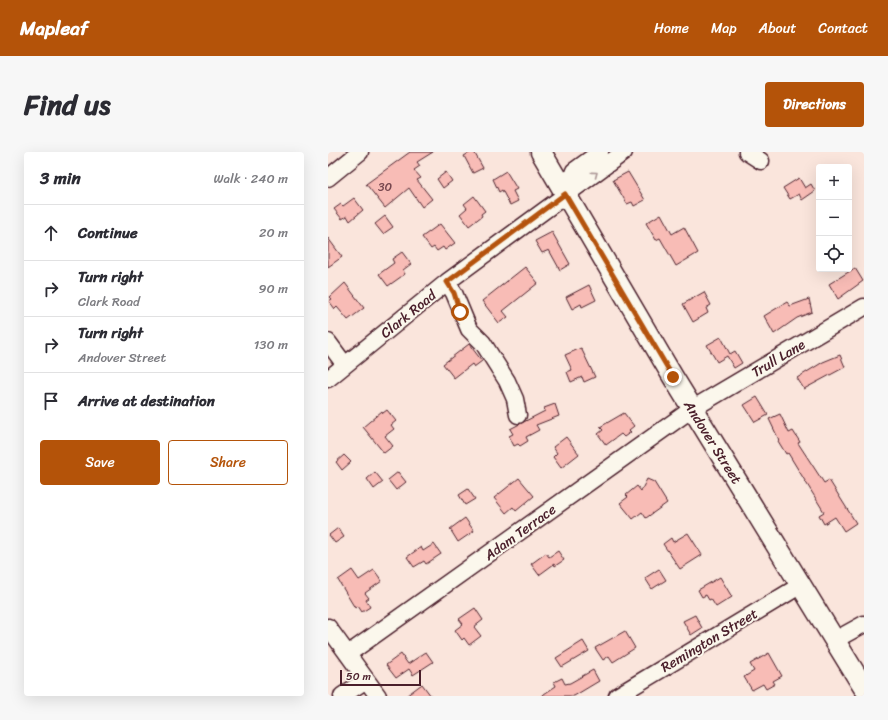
<!DOCTYPE html>
<html lang="en">
<head>
<meta charset="utf-8">
<style>
  :root { --surface:#fff; --page:#f7f7f7; --text:#2b2b33; --muted:#7c7c81; --line:#e1e1e2; --accent:#b45309 }
  body { margin:0; font-family:Sriracha,sans-serif; background:var(--page); color:var(--text) }
  .controls { position:absolute; right:12px; top:12px; display:grid; overflow:hidden; border-radius:4px; box-shadow:0 4px 16px #0002 }
  .controls button { width:36px; height:36px; display:grid; place-items:center; padding:0; border:0; border-bottom:1px solid var(--line); background:var(--surface); color:var(--text); font:20px sans-serif }
  .scale { position:absolute; left:12px; bottom:10px; width:81px; box-sizing:border-box; padding-left:4px; border:2px solid #4a1f2b; border-top:0; font-size:11px; line-height:14px; white-space:nowrap; color:#4a1f2b; -webkit-text-stroke:3px #fbf7ec; paint-order:stroke }
  .stop { position:absolute; width:12px; height:12px; margin:-9px; border:3px solid #b45309; border-radius:50%; background:#fff }
  .stop.end { background:#b45309; border-color:#fff; box-shadow:0 1px 4px #0008 }
  .list { margin:0; padding:0; list-style:none }
  h2 { display:flex; justify-content:space-between; align-items:center; height:52px; margin:0; padding:0 16px; font-size:17px }
  h2 small { font-size:13px; font-weight:400; color:var(--muted) }
  .list li { display:grid; grid-template-columns:26px 1fr auto; gap:12px; align-items:center; box-sizing:border-box; height:56px; padding:0 16px; border-top:1px solid var(--line) }
  .list b { display:block; font-size:15px; white-space:nowrap }
  .list p { margin:0; font-size:13px; white-space:nowrap; color:var(--muted) }
  .list em { font-size:13px; font-style:normal; color:var(--muted) }
  .actions { display:flex; gap:8px; padding:12px 16px }
  .actions a { flex:1; padding:9px 0; border:1px solid var(--accent); border-radius:4px; text-align:center; font-size:14px; color:var(--accent) }
  .actions .main { background:var(--accent); color:#fff }
  .icon { flex:none; width:22px; height:22px; fill:none; stroke:currentColor; stroke-width:2; stroke-linecap:round; stroke-linejoin:round }
  .map { position:relative; flex:none; width:536px; height:544px; overflow:hidden; border-radius:4px }
  header { display:flex; align-items:center; gap:24px; box-sizing:border-box; height:56px; padding:0 20px; background:var(--accent); color:#fff }
  header strong { font-size:19px }
  nav { display:flex; gap:22px; margin-inline-start:auto; font-size:14px }
  .intro { display:flex; align-items:center; justify-content:space-between; box-sizing:border-box; height:96px; padding:0 24px }
  h1 { margin:0; font-size:28px }
  .button { padding:10px 18px; border-radius:4px; background:var(--accent); color:#fff; font-size:14px; font-weight:700 }
  main { display:flex; gap:24px; padding:0 24px }
  aside { flex:1; background:var(--surface); border-radius:4px; box-shadow:0 4px 16px #0002 }
  .map>svg:first-child { display:block }
</style>
</head>
<body>
<header>
<strong>Mapleaf</strong>
<nav><a>Home</a><a>Map</a><a>About</a><a>Contact</a></nav>
</header>
<div class="intro"><h1>Find us</h1><a class="button">Directions</a></div>
<main>
<aside>
<h2>3 min<small>Walk · 240 m</small></h2>
<ul class="list">
<li><svg class="icon" aria-label="ahead" viewBox="0 0 24 24"><path d="M12 20V5M6 11l6-6 6 6"/></svg><div><b>Continue</b></div><em>20 m</em></li>
<li><svg class="icon" aria-label="right" viewBox="0 0 24 24"><path d="M7 20v-9h11M14 6l5 5-5 5"/></svg><div><b>Turn right</b><p>Clark Road</p></div><em>90 m</em></li>
<li><svg class="icon" aria-label="right" viewBox="0 0 24 24"><path d="M7 20v-9h11M14 6l5 5-5 5"/></svg><div><b>Turn right</b><p>Andover Street</p></div><em>130 m</em></li>
<li><svg class="icon" aria-label="arrive" viewBox="0 0 24 24"><path d="M6 21V4h12l-3 4 3 4H6"/></svg><div><b>Arrive at destination</b></div></li>
</ul>
<div class="actions"><a class="main">Save</a><a>Share</a></div>
</aside>
<div class="map">
<svg width="536" height="544" viewBox="0 0 536 544">
  <rect width="100%" height="100%" fill="#fae5dc"/>
  <filter id="ink" filterUnits="userSpaceOnUse"><feTurbulence type="fractalNoise" baseFrequency=".025" numOctaves="2"/><feDisplacementMap in="SourceGraphic" scale="8" xChannelSelector="R" yChannelSelector="G"/><feConvolveMatrix kernelMatrix="1 2 1 2 8 2 1 2 1" color-interpolation-filters="sRGB"/></filter>
  <g filter="url(#ink)">
    <path fill="#f8bcb6" stroke="#4a1f2b" d="M82,0H105L89,10L92,14L86,18L93,26L89,28L104,47L94,55L81,36L57,56L38,32Z
      M143,0H146L155,16L145,21L136,4Z
      M178,19L189,37L185,39L190,49L182,53L174,38L171,40L165,27Z
      M118,20L124,29L115,36L109,27Z
      M300,20L317,48L306,54L304,50L299,52L285,28Z
      M471,26L477,36L483,32L487,39L474,48L471,42L462,47L455,36Z
      M146,44L157,59L153,62L154,64L141,74L132,62L139,56L136,52Z
      M26,46L35,58L22,69L19,64L14,67L6,57L13,52L15,54Z
      M333,62L344,82L356,75L370,101L348,114L332,86L328,88L318,71Z
      M57,64L65,75L55,82L47,72Z
      M112,72L127,91L117,98L115,95L109,99L106,95L103,97L94,85Z
      M224,80L242,112L232,118L221,98L214,101L207,89Z
      M0,86L14,105L0,115Z
      M74,100L83,112L75,118L77,122L60,134L51,122L66,111L64,107Z
      M197,115L210,131L175,159L180,165L171,171L154,149Z
      M527,116L535,129L510,147L501,132Z
      M17,131L36,156L20,168L9,155L7,157L1,149L4,147L2,145Z
      M261,133L268,148L254,155L253,152L244,157L238,145Z
      M376,140L383,153L378,156L380,161L365,170L355,152Z
      M481,147L484,160L469,166L446,182L436,164L459,150L462,154Z
      M393,185L402,202L407,199L414,211L406,216L399,204L389,210L379,193Z
      M141,192L154,209L146,215L144,212L126,226L115,212Z
      M253,196L267,225L256,230L254,225L243,230L239,220L244,218L237,203Z
      M512,203L517,215L476,237L469,226L495,210Z
      M429,245L440,263L427,270L416,253Z
      M227,252L231,264L208,273L211,278L198,285L200,289L192,294L190,292L186,294L181,284L185,282L182,277L217,259L216,256Z
      M59,258L68,269L63,273L66,277L57,284L65,294L56,301L35,275L54,259L55,261Z
      M296,261L306,274L301,278L303,280L296,285L293,282L278,293L270,282L275,278L272,275Z
      M452,262L461,281L465,279L472,290L470,291L496,331L501,328L528,371L516,379L507,365L496,372L491,363L496,360L460,301L458,302L450,289L451,288L441,267Z
      M238,285L251,302L233,316L225,305L229,301L225,295Z
      M16,303L23,310L14,318L8,310Z
      M47,320L55,330L46,337L39,327Z
      M70,320L78,330L68,338L60,328Z
      M191,326L206,344L188,359L185,355L178,361L166,346Z
      M319,327L326,330L339,351L318,366L314,360L305,367L292,351L300,345L298,343L309,334L313,339Z
      M140,337L147,347L137,353L131,343Z
      M137,366L146,379L130,390L122,377Z
      M10,376L16,385L7,391L1,383Z
      M360,381L374,403L352,417L335,392L343,386L345,390Z
      M106,392L113,402L98,412L96,409L86,415L79,405L93,395L95,399Z
      M230,399L236,408L227,414L226,412L211,423L203,412L218,401L221,405Z
      M331,417L338,428L324,437L317,426Z
      M24,418L31,428L46,418L54,429L37,441L41,446L38,448L42,455L34,460L30,454L27,456L10,428Z
      M392,425L404,445L388,455L383,447L381,448L378,443L374,445L370,438Z
      M147,456L155,468L146,475L153,484L141,493L136,486L134,488L127,478L135,472L131,467Z
      M367,463L374,476L363,483L355,469Z
      M297,479L307,496L285,510L281,504L275,508L267,496Z
      M255,489L261,499L234,515L228,506Z
      M98,500L105,510L85,523L81,517L68,526L58,513L73,502L80,512Z
      M441,501L454,524L445,529L447,532L438,537L435,532L424,538L416,525L426,519L422,512Z
      M265,518L271,529L246,544H213L228,534L226,530L234,526L237,532L242,531Z
      M94,532L103,544H78Z"/>
    <g fill="none" stroke-linecap="round" stroke-linejoin="round">
      <g stroke="#4a1f2b" stroke-width="19">
        <path id="minor" d="M419,0L433,9
          M0,26L32,0
          M237,42L246,19L272,0
          M119,130L126,141L141,177L155,191L179,229L187,247L190,263
          M0,190L17,213
          M0,227L119,130L296,0
          M0,475L50,544
          M507,488L536,472
          M20,502L364,257L536,155
          M14,544L38,528
          M289,544L473,433"/>
      </g>
      <g stroke="#4a1f2b" stroke-width="23">
        <path id="major" d="M213,0L345,225L536,536"/>
      </g>
      <use href="#minor" stroke="#fbf7ec" stroke-width="16"/>
      <use href="#major" stroke="#fbf7ec" stroke-width="20"/>
    </g>
    <defs><path id="oneway-chevron" d="M-2-3.5L2.5 0L-2 3.5" fill="none" stroke-width="1.6" stroke-linecap="round" stroke-linejoin="round"/></defs>
    <use stroke="#ab9695" href="#oneway-chevron" transform="translate(267 22) rotate(-37)"/>
  </g>
  <g fill="none" stroke-linecap="round" stroke-linejoin="round" filter="url(#ink)">
    <path stroke="#b45309" stroke-width="5" d="M132,160L126,141L119,130L237,42L345,225"/>
  </g>
  <g text-anchor="middle" stroke-width="4" stroke-linejoin="round" paint-order="stroke">
    <g font-size="12" fill="#76464e">
      <text x="57" y="39">30</text>
    </g>
    <g font-size="14" fill="#4a1f2b" stroke="#fbf7ec">
      <text transform="translate(80 162) rotate(-39)" y="5">Clark Road</text>
      <text transform="translate(450 206) rotate(-31)" y="5">Trull Lane</text>
      <text transform="translate(385 290) rotate(58)" y="5">Andover Street</text>
      <text transform="translate(192 380) rotate(-36)" y="5">Adam Terrace</text>
      <text transform="translate(381 488) rotate(-31)" y="5">Remington Street</text>
    </g>
  </g>
</svg>
<div class="controls">
<button>+</button>
<button>−</button>
<button><svg class="icon" aria-label="locate" viewBox="0 0 24 24"><circle cx="12" cy="12" r="6"/><path d="M12 2v4M12 18v4M2 12h4M18 12h4"/></svg></button>
</div>
<div class="scale">50 m</div>
<div class="stop" style="left:132px;top:160px"></div>
<div class="stop end" style="left:345px;top:225px"></div>
</div>
</main>
</body>
</html>
